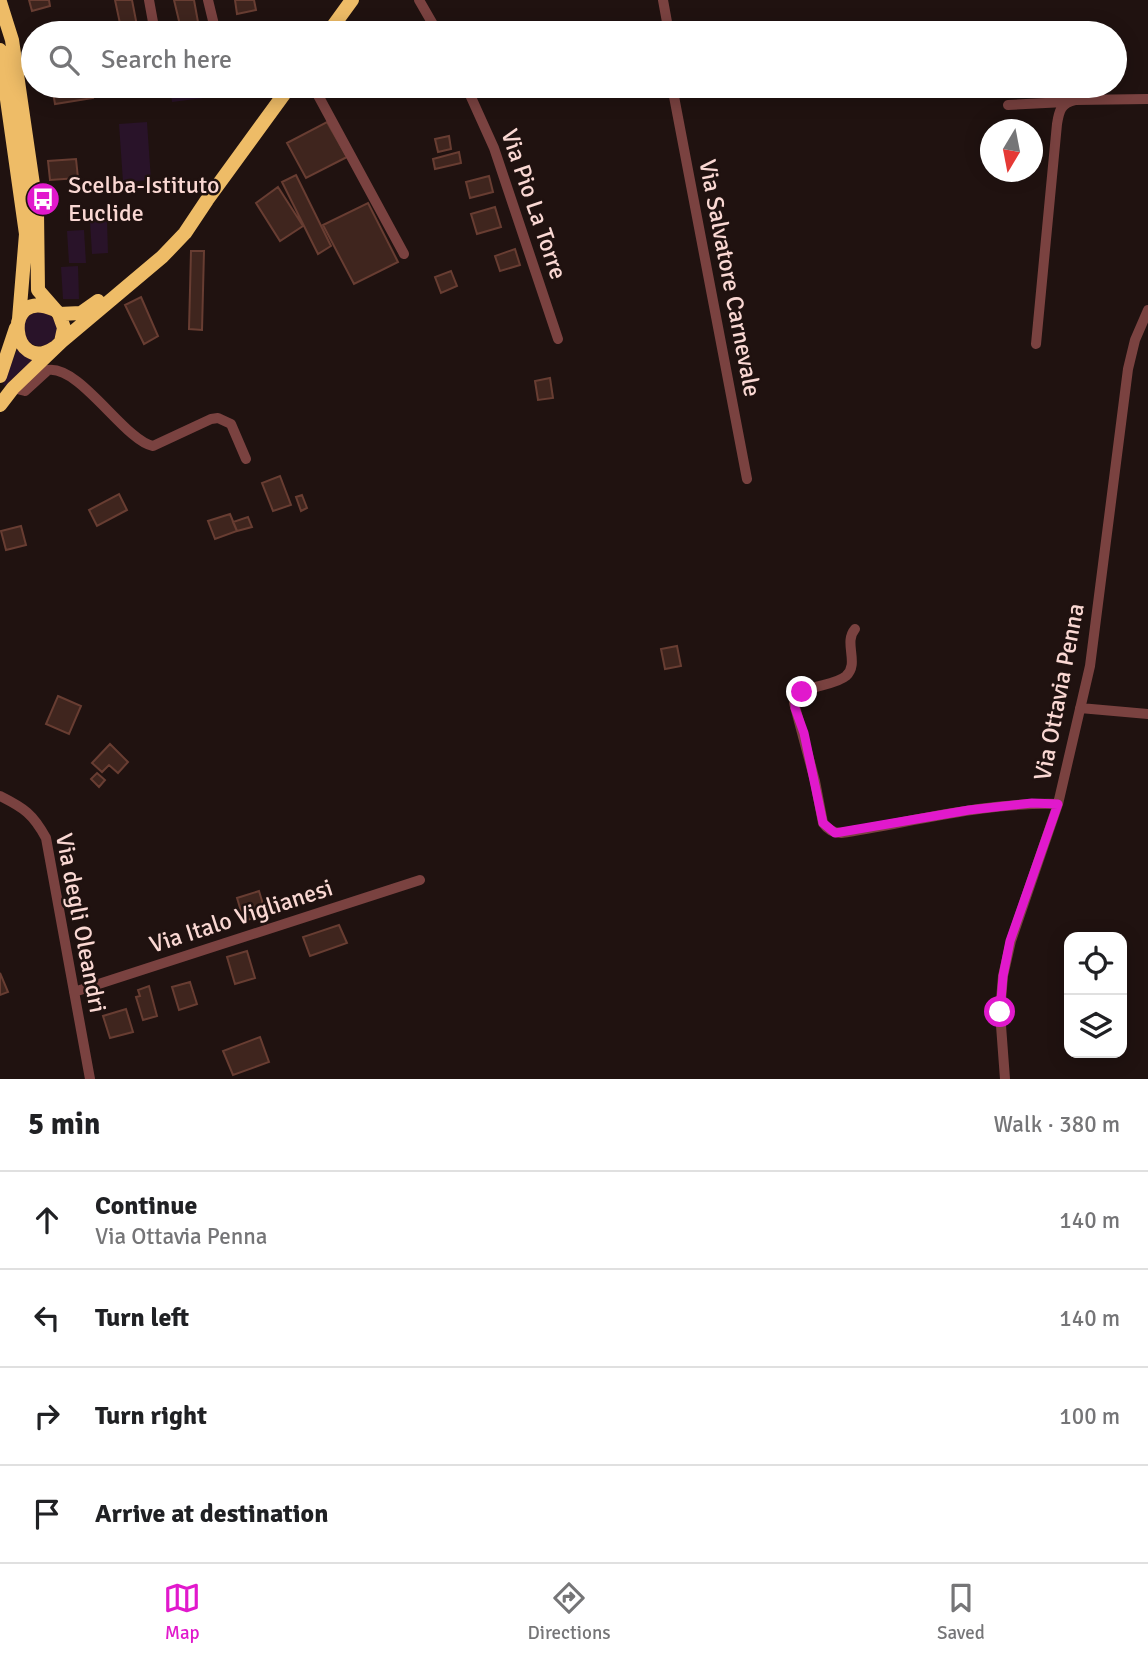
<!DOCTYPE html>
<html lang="en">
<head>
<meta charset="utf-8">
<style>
  :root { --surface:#fff; --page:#f6f6f6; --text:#202124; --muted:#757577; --line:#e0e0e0; --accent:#e119cc }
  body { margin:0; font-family:Signika,sans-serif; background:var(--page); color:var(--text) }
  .controls { position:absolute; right:21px; bottom:21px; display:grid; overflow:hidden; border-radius:14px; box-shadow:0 4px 18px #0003 }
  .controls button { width:63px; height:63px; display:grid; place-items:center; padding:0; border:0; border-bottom:2px solid var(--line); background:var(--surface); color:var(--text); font:35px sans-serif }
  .compass { position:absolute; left:980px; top:119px; width:63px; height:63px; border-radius:50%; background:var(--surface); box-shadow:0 4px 18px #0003; rotate:190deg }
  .stop { position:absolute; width:21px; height:21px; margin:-16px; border:5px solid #e119cc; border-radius:50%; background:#fff }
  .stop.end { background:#e119cc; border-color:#fff; box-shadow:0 2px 7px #0008 }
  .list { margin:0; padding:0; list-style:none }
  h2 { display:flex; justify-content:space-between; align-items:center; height:91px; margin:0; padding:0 28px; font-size:30px }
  h2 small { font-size:23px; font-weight:400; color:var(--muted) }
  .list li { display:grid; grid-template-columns:46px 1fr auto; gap:21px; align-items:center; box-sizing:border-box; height:98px; padding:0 28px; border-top:2px solid var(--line) }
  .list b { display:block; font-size:26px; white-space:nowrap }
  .list p { margin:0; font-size:23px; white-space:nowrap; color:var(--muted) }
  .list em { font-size:23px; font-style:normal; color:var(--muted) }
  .icon { flex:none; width:38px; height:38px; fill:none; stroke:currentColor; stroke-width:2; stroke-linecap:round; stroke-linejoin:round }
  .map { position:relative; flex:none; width:1148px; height:1079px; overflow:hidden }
  .search { position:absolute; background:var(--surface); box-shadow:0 4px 18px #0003; left:21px; right:21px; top:21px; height:77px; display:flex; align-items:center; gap:18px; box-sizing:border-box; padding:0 24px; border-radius:38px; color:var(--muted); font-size:26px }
  .sheet { height:483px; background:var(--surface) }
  nav { display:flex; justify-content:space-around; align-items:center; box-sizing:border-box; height:98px; border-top:2px solid var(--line); background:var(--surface); font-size:19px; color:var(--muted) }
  nav a { display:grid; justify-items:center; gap:4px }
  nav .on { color:var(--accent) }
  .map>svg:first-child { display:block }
</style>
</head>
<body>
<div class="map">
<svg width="1148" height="1079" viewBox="0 0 1148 1079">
  <rect width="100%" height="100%" fill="#201210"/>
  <path fill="#291329" d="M170,86H225L227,95L172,102Z
    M147,122L151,180L123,182L119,124Z
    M90,221H107L108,253L92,254Z
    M84,230L86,263H69L67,231Z
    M78,266L79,299H63L61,267Z
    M23 329a17 17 0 1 1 34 0a17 17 0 1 1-34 0Z
    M18,347L35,358L5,386L3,384Z"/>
  <path fill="#3f251e" stroke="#683d32" stroke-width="2" d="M29,0H49L50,6L32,11Z
    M115,0H132L138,31L122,33Z
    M174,0H194L198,22L180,25Z
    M235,0H254L256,10L237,14Z
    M52,86H91L93,98L55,104Z
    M131,86H147V90L132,92Z
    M327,122L347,157L306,178L287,143Z
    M449,136L451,149L438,152L435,139Z
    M459,152L461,163L435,169L433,159Z
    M76,159L78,178L50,180L48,161Z
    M296,175L331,246L318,254L282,182Z
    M489,176L493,192L470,198L466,182Z
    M278,187L303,226L280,241L256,203Z
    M368,203L398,262L354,284L323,225Z
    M495,207L501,227L477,234L471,214Z
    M515,249L520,265L500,271L495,256Z
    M191,251H204L202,330L189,329Z
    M451,271L457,286L441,293L435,277Z
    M141,297L158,336L144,344L125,305Z
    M550,378L553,398L538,400L535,381Z
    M280,476L291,505L273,511L262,483Z
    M119,494L127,510L97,526L89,510Z
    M302,495L307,508L301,511L296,497Z
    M230,514L237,531L215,539L208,521Z
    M248,517L252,527L237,531L233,522Z
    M21,526L26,545L6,550L1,531Z
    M677,646L681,666L665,669L661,649Z
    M58,696L81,706L69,734L46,724Z
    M110,744L128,762L118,773L109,765L102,772L92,763Z
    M97,773L105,780L99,787L91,779Z
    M259,891L266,914L244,921L237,898Z
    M339,925L347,943L310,956L303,937Z
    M247,951L255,978L235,984L227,957Z
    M0,973L8,992L0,995Z
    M190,982L197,1004L179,1010L172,987Z
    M149,986L157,1016L143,1020L136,997L140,996L138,990Z
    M126,1009L133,1032L110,1038L103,1016Z
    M260,1037L269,1062L233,1075L223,1051Z"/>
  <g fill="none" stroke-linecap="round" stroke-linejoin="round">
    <path stroke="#7a4240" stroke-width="10" d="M149,0L155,33
      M208,0L216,33
      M419,0L438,33
      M663,0L669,33
      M313,86L404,254
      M466,86L494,148L558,339
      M672,86L747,479
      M1008,105L1065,102
      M1036,344L1057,124C1059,111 1061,103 1075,100L1148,99
      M13,388L25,391L48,370C80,365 125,441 153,446L211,419L218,418L231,424L246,459
      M855,629C843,643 860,663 846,676C832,688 800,683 794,703L815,781L823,823C828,830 833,833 841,833C913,822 985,802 1058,804
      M1080,708L1148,714
      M0,796C24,808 33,814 46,838L90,1079
      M74,992L420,880
      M1005,1079L1000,1012L1003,976L1011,941L1058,804L1090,666L1128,369L1135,340L1148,310"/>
    <path stroke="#eebc67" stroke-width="14" d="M0,2L12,40L37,212L38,290L59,314L64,328L61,342L13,388L0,405
      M328,33L352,0
      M0,50L26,234L19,319
      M53,309C1,287 11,376 54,348
      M59,314L81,313L98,301
      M61,342L162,257L185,233L207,200L290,86
      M0,376L16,328"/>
  </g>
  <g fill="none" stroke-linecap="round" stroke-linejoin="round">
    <path stroke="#e119cc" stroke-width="9" d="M802,692L795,698V708L804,733L823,823L835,833L969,810L1032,803L1058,804L1010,941L1003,976L1000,1012"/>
  </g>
  <defs>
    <g id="bus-disc" transform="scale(1.75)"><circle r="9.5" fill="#e119cc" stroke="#201210"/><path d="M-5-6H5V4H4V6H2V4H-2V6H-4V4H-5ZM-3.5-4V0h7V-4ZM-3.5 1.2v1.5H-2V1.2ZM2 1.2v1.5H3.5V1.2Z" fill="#fff"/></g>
  </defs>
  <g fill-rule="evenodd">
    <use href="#bus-disc" x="43" y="199"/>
  </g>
  <g text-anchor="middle" stroke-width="5" stroke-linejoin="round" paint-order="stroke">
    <g font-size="24" fill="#fad8d3" stroke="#201210" text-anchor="start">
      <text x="68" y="193">Scelba-Istituto<tspan x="68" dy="28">Euclide</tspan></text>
    </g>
    <g font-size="24" fill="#fad8d3" stroke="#201210">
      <text transform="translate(534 204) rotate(71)" y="8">Via Pio La Torre</text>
      <text transform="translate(730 278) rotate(79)" y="8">Via Salvatore Carnevale</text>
      <text transform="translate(1059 692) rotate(-79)" y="8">Via Ottavia Penna</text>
      <text transform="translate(241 916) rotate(-18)" y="8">Via Italo Viglianesi</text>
      <text transform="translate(81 923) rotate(79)" y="8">Via degli Oleandri</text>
    </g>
  </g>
</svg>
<div class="controls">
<button><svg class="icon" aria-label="locate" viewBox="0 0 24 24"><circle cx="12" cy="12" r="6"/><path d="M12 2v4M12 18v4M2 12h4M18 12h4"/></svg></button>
<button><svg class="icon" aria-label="layers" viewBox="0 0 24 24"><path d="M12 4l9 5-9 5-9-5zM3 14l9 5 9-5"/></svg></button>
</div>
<svg class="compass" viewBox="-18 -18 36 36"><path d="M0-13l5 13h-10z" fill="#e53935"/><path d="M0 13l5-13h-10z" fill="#757577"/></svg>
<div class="stop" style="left:1000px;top:1012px"></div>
<div class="stop end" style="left:802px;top:692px"></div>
<div class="search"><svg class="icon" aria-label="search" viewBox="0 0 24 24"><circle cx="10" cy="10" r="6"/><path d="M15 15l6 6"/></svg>Search here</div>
</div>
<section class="sheet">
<h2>5 min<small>Walk · 380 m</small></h2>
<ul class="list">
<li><svg class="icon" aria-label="ahead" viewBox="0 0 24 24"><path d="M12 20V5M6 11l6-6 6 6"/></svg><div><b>Continue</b><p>Via Ottavia Penna</p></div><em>140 m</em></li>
<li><svg class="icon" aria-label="left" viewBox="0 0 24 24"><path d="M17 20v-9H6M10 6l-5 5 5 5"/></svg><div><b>Turn left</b></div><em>140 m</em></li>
<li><svg class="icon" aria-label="right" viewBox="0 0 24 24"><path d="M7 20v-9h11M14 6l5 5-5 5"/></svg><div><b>Turn right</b></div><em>100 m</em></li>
<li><svg class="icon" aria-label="arrive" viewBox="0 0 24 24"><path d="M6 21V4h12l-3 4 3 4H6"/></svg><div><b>Arrive at destination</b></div></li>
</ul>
</section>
<nav>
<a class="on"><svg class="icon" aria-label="map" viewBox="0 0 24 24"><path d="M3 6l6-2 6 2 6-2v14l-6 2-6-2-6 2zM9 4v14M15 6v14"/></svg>Map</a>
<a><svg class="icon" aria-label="directions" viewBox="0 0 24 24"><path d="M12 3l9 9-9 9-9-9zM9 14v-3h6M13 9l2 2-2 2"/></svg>Directions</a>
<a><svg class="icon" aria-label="saved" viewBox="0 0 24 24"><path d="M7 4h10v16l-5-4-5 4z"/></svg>Saved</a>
</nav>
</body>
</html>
